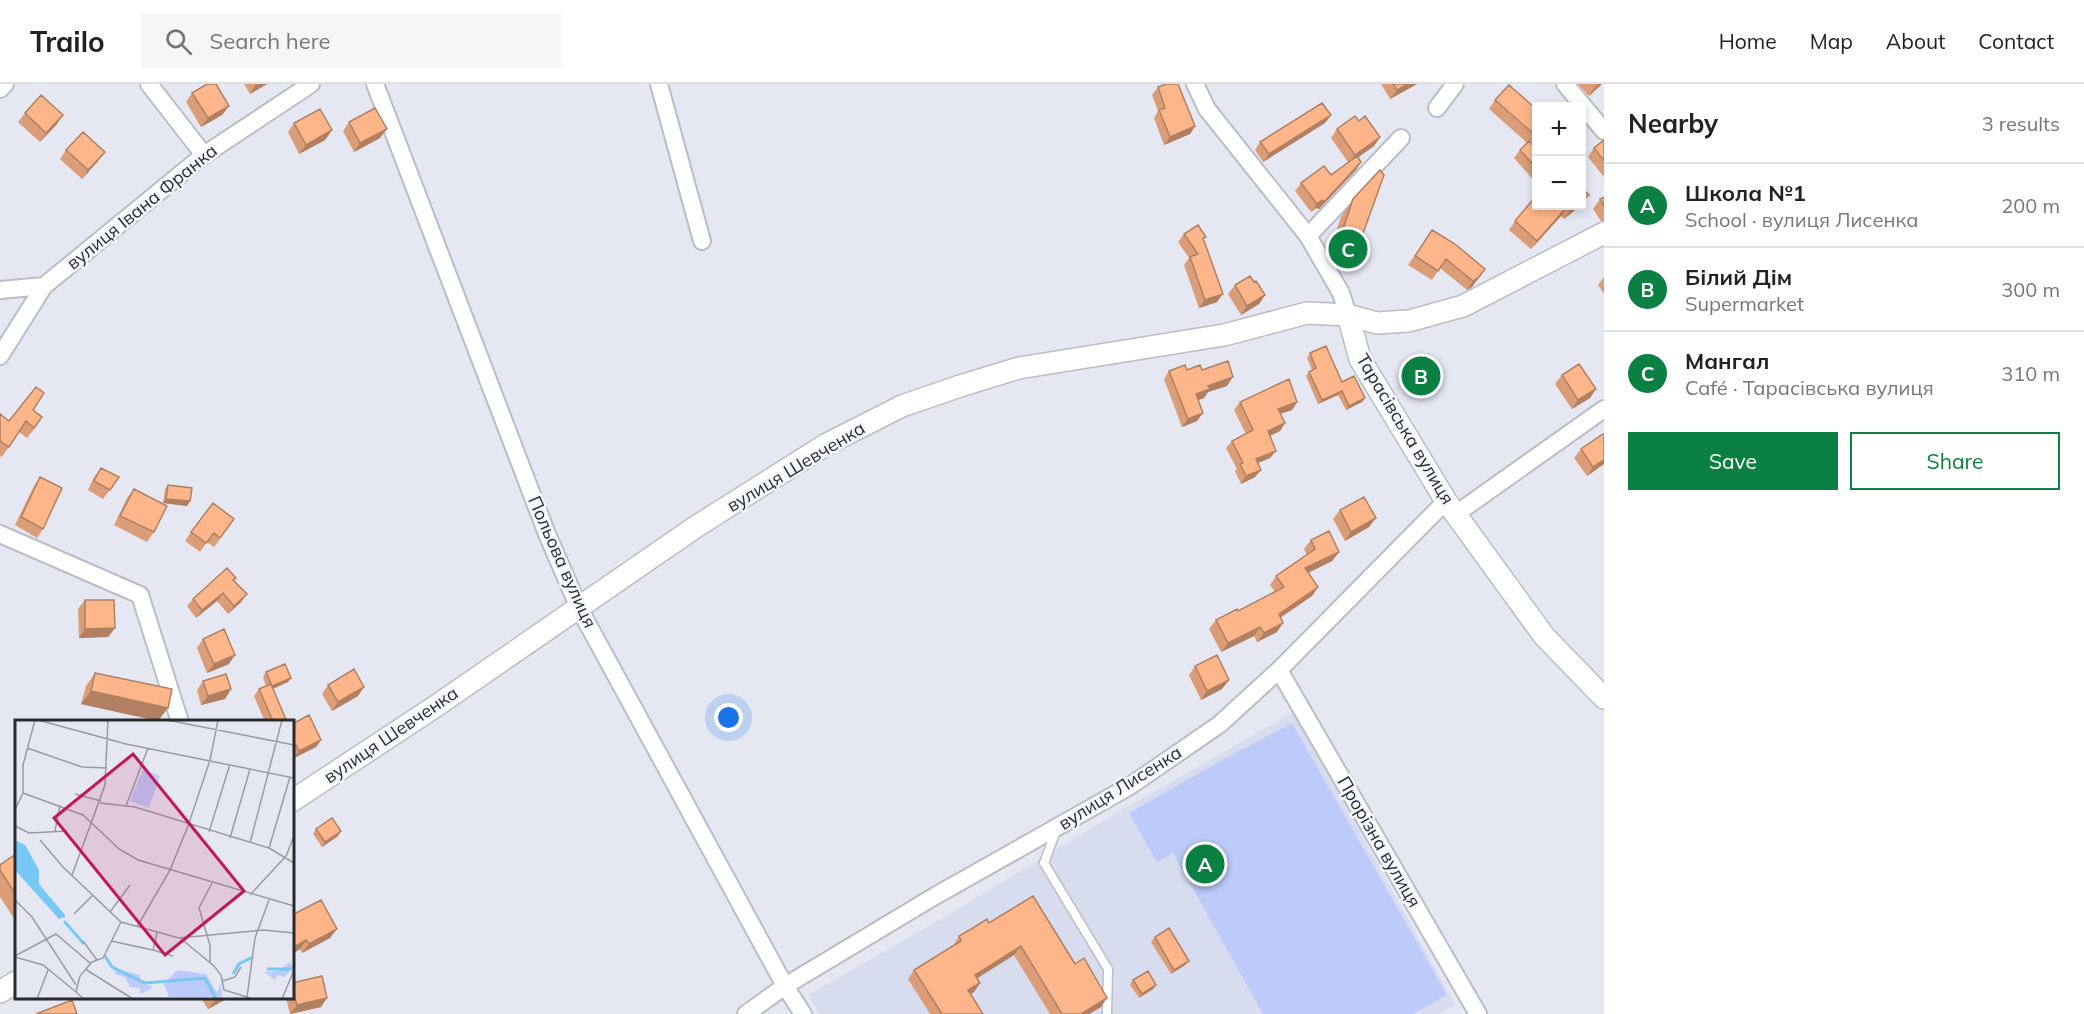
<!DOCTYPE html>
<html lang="en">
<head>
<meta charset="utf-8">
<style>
  :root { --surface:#fff; --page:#f6f6f6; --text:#222; --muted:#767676; --line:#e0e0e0; --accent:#0b8043 }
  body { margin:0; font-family:Mulish,sans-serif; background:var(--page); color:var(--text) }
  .controls { position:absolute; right:18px; top:18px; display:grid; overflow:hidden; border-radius:0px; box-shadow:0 3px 9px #0003 }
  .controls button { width:54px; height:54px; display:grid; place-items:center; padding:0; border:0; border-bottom:2px solid var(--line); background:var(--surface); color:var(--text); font:30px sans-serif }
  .you { position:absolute; left:729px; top:634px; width:21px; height:21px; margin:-15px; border:4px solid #fff; border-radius:50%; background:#1a73e8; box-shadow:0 0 0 9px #1a73e833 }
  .badge { display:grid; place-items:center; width:39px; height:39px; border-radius:50%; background:var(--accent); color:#fff; font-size:20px; font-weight:700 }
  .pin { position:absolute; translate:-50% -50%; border:3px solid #fff; box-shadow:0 2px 6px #0006 }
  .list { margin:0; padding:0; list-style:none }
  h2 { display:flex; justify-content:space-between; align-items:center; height:78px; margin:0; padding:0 24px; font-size:26px }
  h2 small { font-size:20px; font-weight:400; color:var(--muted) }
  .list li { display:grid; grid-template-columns:39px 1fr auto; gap:18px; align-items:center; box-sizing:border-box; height:84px; padding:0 24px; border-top:2px solid var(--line) }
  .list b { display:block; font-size:22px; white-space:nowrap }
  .list p { margin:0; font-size:20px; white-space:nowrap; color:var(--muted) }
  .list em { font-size:20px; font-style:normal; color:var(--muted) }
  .actions { display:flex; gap:12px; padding:18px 24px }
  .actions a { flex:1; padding:14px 0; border:2px solid var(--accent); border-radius:0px; text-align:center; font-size:21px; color:var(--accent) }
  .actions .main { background:var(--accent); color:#fff }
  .icon { flex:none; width:33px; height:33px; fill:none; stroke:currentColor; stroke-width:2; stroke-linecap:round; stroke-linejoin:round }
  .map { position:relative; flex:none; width:1604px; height:930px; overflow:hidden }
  header { display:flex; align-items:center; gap:36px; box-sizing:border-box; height:84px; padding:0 30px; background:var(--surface); border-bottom:2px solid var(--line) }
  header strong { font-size:28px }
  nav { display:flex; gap:33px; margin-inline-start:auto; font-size:21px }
  .search { width:420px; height:54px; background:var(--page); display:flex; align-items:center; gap:15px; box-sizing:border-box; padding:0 21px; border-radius:0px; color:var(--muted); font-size:22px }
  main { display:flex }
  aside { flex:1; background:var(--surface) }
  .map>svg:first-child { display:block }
</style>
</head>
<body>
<header>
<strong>Trailo</strong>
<div class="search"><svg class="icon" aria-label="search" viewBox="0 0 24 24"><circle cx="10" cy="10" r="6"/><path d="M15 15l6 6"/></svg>Search here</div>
<nav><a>Home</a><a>Map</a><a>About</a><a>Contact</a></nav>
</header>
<main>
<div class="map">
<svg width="1604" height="930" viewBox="0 0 1604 930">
  <rect width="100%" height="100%" fill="#e5e8f2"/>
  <path fill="#d7ddee" d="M1294,628L1455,921L1439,930H820L808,911L948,831L1118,728Z"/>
  <path fill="#bccbfa" d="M1292,639L1447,911L1413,930H1263L1173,769L1157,778L1129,729L1226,674Z"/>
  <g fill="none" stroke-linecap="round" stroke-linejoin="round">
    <g stroke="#babdc6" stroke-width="11">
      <path id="service" d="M1057,744L1044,779L1108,885L1107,930"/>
    </g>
    <g stroke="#babdc6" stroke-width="20">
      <path id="minor" d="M149,0L204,71
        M375,0L547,450L579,524L785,902L803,930
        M659,0L702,157
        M1195,0L1207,25L1308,152L1341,209L1348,231
        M1565,0L1604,47
        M0,5L5,0
        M1437,24L1455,0
        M1308,152L1401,54
        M0,206L44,202
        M0,272L44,202L204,71L311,0
        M1456,430L1604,325
        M0,450L140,511L180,638
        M1279,586L1478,930
        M746,930L785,902L935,812L1130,702L1220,640L1279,586L1446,417"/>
    </g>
    <g stroke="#babdc6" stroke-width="24">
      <path id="tertiary" d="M1348,231L1360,275L1446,417L1544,552L1604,614
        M292,717L436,622L697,442L827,360L902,322L960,302L1019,284L1224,251L1307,229L1348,231L1377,239L1409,237L1463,222L1604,149
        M0,908L16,898"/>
    </g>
    <use href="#service" stroke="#fff" stroke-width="8"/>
    <use href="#minor" stroke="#fff" stroke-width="16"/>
    <use href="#tertiary" stroke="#fff" stroke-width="21"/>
  </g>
  <path fill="#da9d77" d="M244,0H267L250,10Z
    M1381,0H1417L1390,15Z
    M1578,0H1602L1589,12Z
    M1158,3L1195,42L1190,50L1164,61L1154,34L1158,27L1152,11Z
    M192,9L229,22L222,31L201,43L186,18Z
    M1495,16L1536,52L1531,58L1536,65V99L1514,74L1520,66L1527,59L1489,25Z
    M25,29L57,40L40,58L18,38Z
    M1331,31L1325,39L1263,78L1255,66L1260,58Z
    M1359,37L1380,53L1374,62L1358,73L1356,86L1319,125L1316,124L1311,128L1295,107L1301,99L1331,91L1348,78L1331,54L1337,45Z
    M349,38L380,54L354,68L343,47Z
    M294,39L332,46L325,56L299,70L288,48Z
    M1604,56V93L1588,73L1594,64Z
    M66,66L105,68L98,77L82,95L60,75Z
    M1604,113V137H1601L1593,125L1600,115Z
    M1353,115L1362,152L1350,169L1331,162L1341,133Z
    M1536,122H1580L1564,135L1561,132L1531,165L1509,146L1515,137Z
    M1432,146L1485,185L1472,203L1467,206L1440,184L1432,196L1408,181Z
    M1184,150L1204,156L1217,218L1199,224L1184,181L1189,174L1178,158Z
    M1604,193V210L1598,201Z
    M1235,201L1265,211L1259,220L1241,231L1228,210Z
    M1310,269L1342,298L1365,314L1362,318L1346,326L1338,311L1318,320L1306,292L1309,288L1312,286L1307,274Z
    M1187,286H1202L1227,302L1208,308L1204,314L1198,316L1197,337L1182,343L1164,295L1169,287Z
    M1562,291L1596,305L1590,314L1572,325L1555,300Z
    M1240,318H1297L1292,326L1280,330L1285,339L1280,347L1270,352V374L1258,379L1261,386L1255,393L1241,400L1235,387L1237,385L1226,364L1232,357L1246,350L1234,326Z
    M33,326L42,333L35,344L27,354L19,348L2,373L0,372V330L9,337Z
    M1581,365L1604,380L1587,392L1574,374Z
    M101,384L119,393L103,415L88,406L94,393Z
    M40,393L43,445L37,454L15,441L34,402Z
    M168,401L190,417L187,422L163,419L165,405Z
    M134,405L154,448L147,458L114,441L127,414Z
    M1340,426L1369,443L1345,457L1333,435Z
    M234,435L214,463L207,458L200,468L185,457L191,448Z
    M1311,456L1339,468L1332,477L1308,489L1318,503L1312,512L1280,534L1277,548L1257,558L1254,552L1221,568L1209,545L1216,536L1238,527L1275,508L1270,501L1276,492L1307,471L1304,465Z
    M236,494L234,496L241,518L228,530L217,517L196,534L187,522L193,515Z
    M85,516L115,544L108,553L79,554L78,525Z
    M203,555L229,580L207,589L197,564Z
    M1195,582L1222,605L1201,616L1189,591Z
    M266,588L291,594L288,598L273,605L287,638H265L254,612L259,605L266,602L263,593Z
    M95,589L158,637L81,620L86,602Z
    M203,597L231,605L225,615L201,621L197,606Z
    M328,601L358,612L332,627L322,610Z
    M292,640L321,656L316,663L294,674L292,672Z
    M316,745L338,752L322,763L313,750Z
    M16,770V834L15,836L0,813V781Z
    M292,831L330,854L302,869L300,865L292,870Z
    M989,839L1101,923L1089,930H1050L1014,871L977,894L980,899L974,908L971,910L983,930H930L908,895L914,886L953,862L959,852Z
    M1155,853L1185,881L1171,890L1151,858Z
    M1133,896L1156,901L1153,905L1139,914L1130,901Z
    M292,899L321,923L290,930L286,914H292Z
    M201,914H228L208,925Z"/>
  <path fill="#b17f61" d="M256,0H267L250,10Z
    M1408,0H1417L1390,15L1397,6Z
    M1598,0H1602L1589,12L1595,3Z
    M229,22L222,31L201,43L208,34Z
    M63,31L57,40L40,58L46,49Z
    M1331,31L1325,39L1263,78L1269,70Z
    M1195,42L1190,50L1164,61L1170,53Z
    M387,45L380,54L354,68L360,59Z
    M332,46L325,56L299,70L306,61Z
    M1380,53L1374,62L1349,80L1355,71Z
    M105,68L98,77L82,95L88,86Z
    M1361,78L1356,86L1319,125L1316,124L1311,128L1317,120Z
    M1576,122H1580L1564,135L1570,127Z
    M1567,123L1561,132L1531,165L1537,157Z
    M1343,145L1362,152L1350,169L1331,162Z
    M1485,185L1472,203L1467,206L1473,197Z
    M1223,210L1217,218L1199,224L1205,216Z
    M1265,211L1259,220L1241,231L1247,222Z
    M1233,293L1227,302L1208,308L1204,314L1190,319L1196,310L1208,302Z
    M1596,305L1590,314L1572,325L1578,316Z
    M1342,307L1338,311L1318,320L1322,316Z
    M1365,314L1362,318L1346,326L1349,322Z
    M1297,318L1292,326L1273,332L1278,325Z
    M1203,329L1197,337L1182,343L1188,335Z
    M1285,339L1280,347L1263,355L1268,347Z
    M1276,367L1270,374L1250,382L1256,375Z
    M1604,376V380L1587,392L1593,383Z
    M1261,386L1255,393L1241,400L1246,392Z
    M166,415L190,417L187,422L163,419Z
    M1376,434L1369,443L1345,457L1351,448Z
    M1339,468L1332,477L1299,493L1305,484Z
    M1318,503L1312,512L1272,539L1279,530Z
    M223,509L217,517L196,534L202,526Z
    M247,510L241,518L228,530L234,522Z
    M1283,539L1277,548L1257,558L1264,549Z
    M1260,543L1254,552L1221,568L1228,559Z
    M115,544L108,553L79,554L85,545Z
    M235,571L229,580L207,589L214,580Z
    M291,594L288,598L268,607L272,602Z
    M1229,596L1222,605L1201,616L1207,607Z
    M364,603L358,612L332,627L338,618Z
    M231,605L225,615L201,621L208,612Z
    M91,607L168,624L158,637L81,620Z
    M321,656L316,663L294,674L299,667Z
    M341,747L338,752L322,763L325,758Z
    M337,845L330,854L302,869L309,860Z
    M306,856L300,865L292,870V864Z
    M1021,862L1014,871L968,900L975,891Z
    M1189,877L1185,881L1171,890L1174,886Z
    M980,899L974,908L962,915L968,906Z
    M1156,901L1153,905L1139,914L1142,910Z
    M219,914H228L208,925L215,916Z
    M327,914L321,923L290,930L297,921Z
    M1107,914L1101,923L1089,930H1081Z"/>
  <path fill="#fdb68a" stroke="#b17f61" stroke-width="1.5" d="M207,0H216L229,22L208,34L192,9Z
    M1166,0H1178L1195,42L1170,53L1159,26L1165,24L1158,3Z
    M1393,0H1408L1397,6Z
    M1509,1L1536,25V50L1535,51L1495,16Z
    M41,11L63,31L46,49L25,29Z
    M1322,19L1331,31L1269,70L1260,58Z
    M375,24L387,45L360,59L349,38Z
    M320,25L332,46L306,61L294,39Z
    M1355,32L1359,37L1365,32L1380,53L1355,71L1337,45Z
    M83,48L105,68L88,86L66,66Z
    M1604,56V77L1594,64Z
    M1529,57L1536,65V84L1520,66Z
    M1357,72L1361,78L1325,117L1322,116L1317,120L1301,99L1324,82L1331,91Z
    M1380,86L1384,91L1362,152L1343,145L1353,115Z
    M1581,103L1589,111L1581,117Z
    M1536,112V122H1576L1570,127L1567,123L1537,157L1515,137Z
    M1604,113V122L1600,115Z
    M1198,141L1206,153L1203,154L1223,210L1205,216L1190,173L1198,170L1184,150Z
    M1432,146L1455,160L1485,185L1478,194L1473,197L1446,175L1438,187L1415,172Z
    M1250,192L1254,198L1256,197L1265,211L1247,222L1235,201Z
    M1326,262L1342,298L1354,292L1365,314L1349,322L1342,307L1322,316L1309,288L1316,284L1310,269Z
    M1228,277L1233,293L1208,302L1210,305L1196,310L1203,329L1188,335L1169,287L1185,281L1187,286L1200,281L1202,286Z
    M1579,280L1596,305L1578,316L1562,291Z
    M1289,295L1297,318L1278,325L1285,339L1268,347L1276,367L1256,375L1261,386L1246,392L1240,380L1243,379L1232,357L1253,346L1240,318Z
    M36,303L44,309L33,326L42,333L34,344L26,337L9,363L0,357V330L9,337Z
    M1603,350L1604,351V376L1593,383L1581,365Z
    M101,384L119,393L110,406L94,397Z
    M40,393L62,404L43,445L21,433Z
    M168,401L192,404L190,417L166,415Z
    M134,405L167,422L154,448L120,432Z
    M1364,413L1376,434L1351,448L1340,426Z
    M213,419L234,435L220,454L214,449L206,459L191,448Z
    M1329,447L1339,468L1305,484L1318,503L1279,530L1283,539L1264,549L1260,543L1228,559L1216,536L1237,525L1238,527L1284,503L1276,492L1315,465L1311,456Z
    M227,484L236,494L233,496L247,510L234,522L223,509L202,526L193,515Z
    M85,516H114L115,544L85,545Z
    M224,545L235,571L214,580L203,555Z
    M1217,571L1229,596L1207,607L1195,582Z
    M285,580L291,594L272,602L266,588Z
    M354,585L364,603L338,618L328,601Z
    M95,589L172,605L168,624L91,607Z
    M226,590L231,605L208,612L203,597Z
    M271,600L287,638H267L272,635L259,605Z
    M309,631L321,656L299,667L296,661L292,663V640Z
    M332,734L341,747L325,758L316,745Z
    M16,770V811L0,786V781Z
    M1033,812L1075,880L1084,874L1107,914L1081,930H1062L1021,862L975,891L980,899L968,906L983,930H942L914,886L961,857L959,852L973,844L987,835L989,839Z
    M321,816L337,845L309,860L306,856L292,864V831Z
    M1169,844L1189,877L1174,886L1155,853Z
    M1148,887L1156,901L1142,910L1133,896Z
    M322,892L327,914L297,921L292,905V899Z
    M72,916L77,930H36Z"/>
  <g text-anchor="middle" stroke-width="5" stroke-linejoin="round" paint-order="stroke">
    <g font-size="18" fill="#292a2e" stroke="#f3f6fd">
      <text transform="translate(142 123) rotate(-39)" y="6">вулиця Івана Франка</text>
      <text transform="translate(1405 345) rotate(59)" y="6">Тарасівська вулиця</text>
      <text transform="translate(796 383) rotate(-31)" y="6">вулиця Шевченка</text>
      <text transform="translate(562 478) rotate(66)" y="6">Польова вулиця</text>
      <text transform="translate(391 651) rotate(-34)" y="6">вулиця Шевченка</text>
      <text transform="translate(1120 704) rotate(-32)" y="6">вулиця Лисенка</text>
      <text transform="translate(1379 758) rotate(60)" y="6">Прорізна вулиця</text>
    </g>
  </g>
  <g transform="translate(15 636)">
    <rect width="279" height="279" fill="#e5e8f2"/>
    <path d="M128,49L145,56L134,88L115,81ZM275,242L279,248L269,257L263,255L260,260L249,252L263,251ZM101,249L125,255V262L137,266L136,269L125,274V268L115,267L110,257L100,254ZM162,250L191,254L202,273L206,262L207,277H154L149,264Z" fill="#bccbfa"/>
    <path d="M0,120L10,125L24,150V164L50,195V197L44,199L0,150Z" fill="#77c8f4"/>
    <path fill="none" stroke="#77c8f4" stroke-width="3" d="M49,201L69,224M90,236L97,247L130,263L190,258L201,279M252,249H277M218,254L224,244L238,237"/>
    <path fill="none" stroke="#9a9ca4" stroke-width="1.5" d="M23,0L111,24L279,58M152,0L279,25M12,28L67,47L92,48M8,73L68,95L104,129L123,140L279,186M60,74L86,81M85,83L120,87L254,128L279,143M111,86L133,28M0,90L8,73V45L20,0M0,106L14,113L52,111M40,111L45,85M194,112L215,44M215,118L235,49M25,120L48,147L106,202L164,218L248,210L279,213M235,123L267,0M254,128L275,57M57,155L90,65L93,0M235,175L271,136L279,116M0,180L17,197L61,265M95,192L115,165M59,194L78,175M122,207L155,150L173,106L195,40L203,0M165,218L199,246L206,255L209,270L232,277M68,221L82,240M96,221L138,230L142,213M138,230L158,236M0,236L41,214L75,243M0,237L28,245L61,272M195,243V225L184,188L197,163M70,249L118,279M208,261L220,257L226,247M22,279L33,250M69,279L61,272L65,256L77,242L88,238L106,202M238,279L232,277L240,218L254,180M267,279L279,250"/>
    <path fill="#c2185b" fill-opacity="0.15" stroke="#c2185b" stroke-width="3" d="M118,34L229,171L150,235L39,98Z"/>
    <rect width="279" height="279" fill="none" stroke="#292a2e" stroke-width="3"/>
  </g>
</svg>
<div class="controls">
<button>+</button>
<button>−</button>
</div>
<div class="you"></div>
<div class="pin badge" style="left:1205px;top:780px">A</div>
<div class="pin badge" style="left:1421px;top:292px">B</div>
<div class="pin badge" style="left:1348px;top:165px">C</div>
</div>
<aside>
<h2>Nearby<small>3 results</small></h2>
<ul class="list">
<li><span class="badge">A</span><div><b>Школа №1</b><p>School · вулиця Лисенка</p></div><em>200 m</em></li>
<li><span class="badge">B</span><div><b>Білий Дім</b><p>Supermarket</p></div><em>300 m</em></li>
<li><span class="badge">C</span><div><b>Мангал</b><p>Café · Тарасівська вулиця</p></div><em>310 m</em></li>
</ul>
<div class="actions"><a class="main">Save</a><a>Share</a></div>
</aside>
</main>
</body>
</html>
